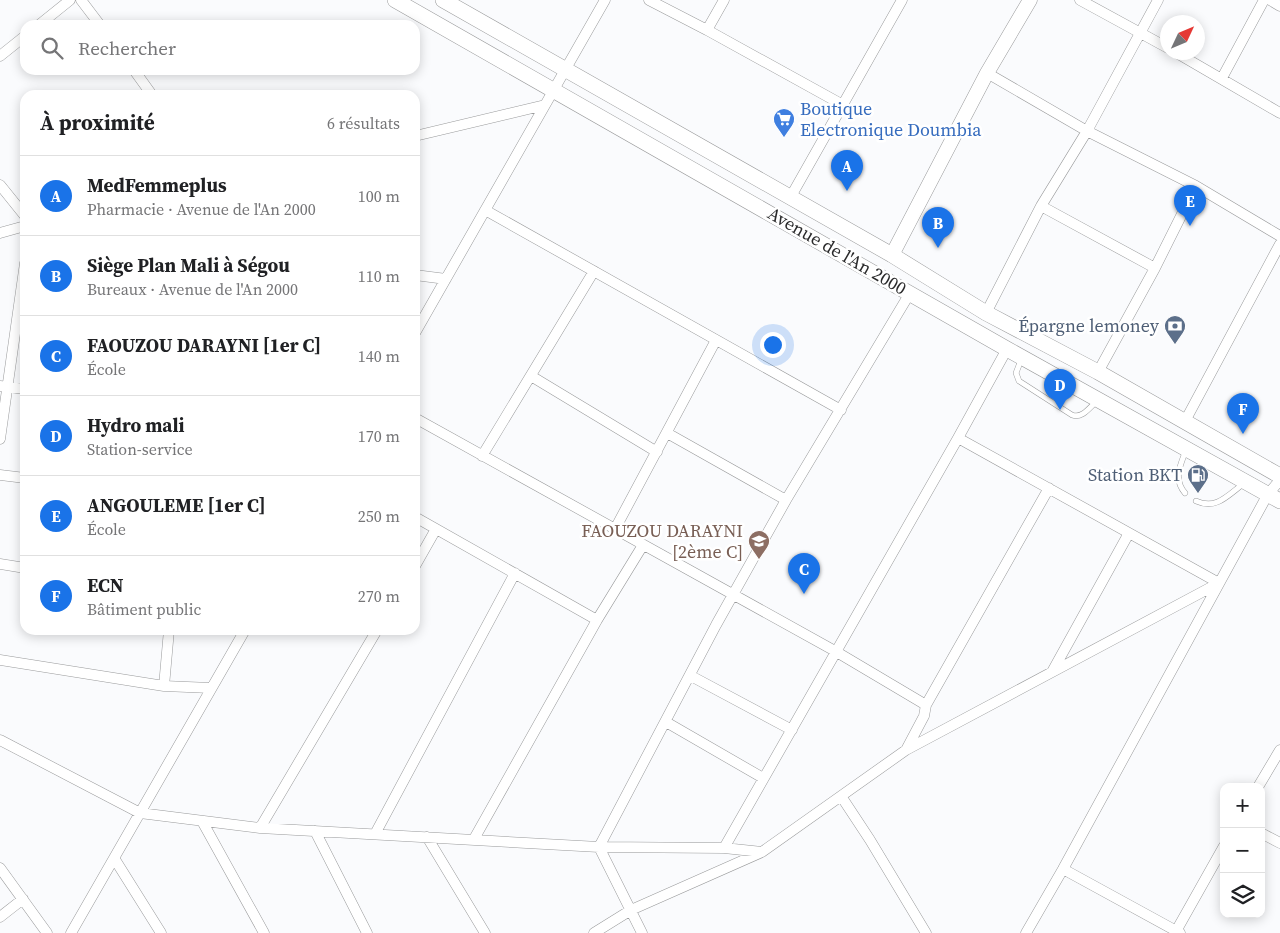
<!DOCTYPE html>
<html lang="fr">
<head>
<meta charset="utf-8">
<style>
  :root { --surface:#fff; --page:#f6f6f6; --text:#202124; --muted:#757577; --line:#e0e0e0; --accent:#1a73e8 }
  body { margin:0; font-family:"Source Serif 4",serif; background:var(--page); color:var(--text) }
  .controls { position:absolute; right:15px; bottom:15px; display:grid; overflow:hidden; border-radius:10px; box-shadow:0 2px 12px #0003 }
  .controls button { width:45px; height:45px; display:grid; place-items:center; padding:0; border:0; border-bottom:1px solid var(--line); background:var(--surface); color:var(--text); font:25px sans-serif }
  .compass { position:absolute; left:1160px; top:15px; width:45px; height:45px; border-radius:50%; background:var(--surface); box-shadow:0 2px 12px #0003; rotate:46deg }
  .you { position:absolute; left:772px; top:344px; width:18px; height:18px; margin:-12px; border:4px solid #fff; border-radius:50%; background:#1a73e8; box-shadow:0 0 0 8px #1a73e833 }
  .badge { display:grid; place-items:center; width:32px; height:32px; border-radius:50%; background:var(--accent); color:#fff; font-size:16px; font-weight:700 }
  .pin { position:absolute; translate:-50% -41px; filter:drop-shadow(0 1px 2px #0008) }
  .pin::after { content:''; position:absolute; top:26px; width:18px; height:15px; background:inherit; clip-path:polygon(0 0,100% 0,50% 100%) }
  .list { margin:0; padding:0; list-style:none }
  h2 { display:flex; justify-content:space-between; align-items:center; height:65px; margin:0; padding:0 20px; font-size:21px }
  h2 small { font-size:16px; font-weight:400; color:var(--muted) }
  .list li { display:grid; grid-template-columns:32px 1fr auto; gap:15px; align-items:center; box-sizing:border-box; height:80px; padding:0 20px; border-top:1px solid var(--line) }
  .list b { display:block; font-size:19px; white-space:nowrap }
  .list p { margin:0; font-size:16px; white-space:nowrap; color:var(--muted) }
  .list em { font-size:16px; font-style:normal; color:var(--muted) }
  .icon { flex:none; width:28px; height:28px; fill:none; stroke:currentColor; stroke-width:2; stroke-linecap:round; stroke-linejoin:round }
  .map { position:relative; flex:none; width:1280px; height:933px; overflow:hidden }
  .search { position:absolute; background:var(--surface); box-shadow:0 2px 12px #0003; left:20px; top:20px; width:400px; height:55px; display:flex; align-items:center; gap:12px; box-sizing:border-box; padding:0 18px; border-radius:15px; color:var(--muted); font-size:19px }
  .panel { position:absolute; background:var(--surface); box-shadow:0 2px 12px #0003; left:20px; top:90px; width:400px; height:545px; border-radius:15px }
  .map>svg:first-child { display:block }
</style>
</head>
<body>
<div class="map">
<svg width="1280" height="933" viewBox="0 0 1280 933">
  <rect width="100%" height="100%" fill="#fafbfd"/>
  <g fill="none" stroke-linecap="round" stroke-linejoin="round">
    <g stroke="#999a9b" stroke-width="6">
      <path id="lane" d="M1021,360L1016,373L1019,381L1072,415C1082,419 1089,408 1097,401
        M1185,493C1173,479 1180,466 1186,450
        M1196,501C1216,510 1227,496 1243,484"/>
    </g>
    <g stroke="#999a9b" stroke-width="11">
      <path id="street" d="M81,0L100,25
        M649,0L707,30L724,0
        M1080,0L1168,48
        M1270,0L1280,6
        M39,25L70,0
        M707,30L843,105
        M1175,52L1280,113
        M0,56L25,36
        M134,70L152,95
        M987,73L1087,131L1196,186L1280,236
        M1222,78L1264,0
        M415,136L545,105
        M0,185L25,216
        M790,198L902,0
        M1041,206L1155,268
        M485,210L841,410
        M0,233L25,226
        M415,275L446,279
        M986,313L1041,206L1087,131L1158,0
        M415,333L605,0
        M1098,372L1155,268L1196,186
        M531,376L657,452
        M0,386L25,389
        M415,418L835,651L926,705
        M1184,423L1280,244
        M667,433L786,500
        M958,438L1219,583
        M0,439L25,263
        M482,456L594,271
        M0,475L25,478
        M415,517L597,620
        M615,529L716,340
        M0,564L25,568
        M415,566L436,529
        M169,630L164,686L211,688
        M0,660L164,686
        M1052,672L1129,533
        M691,676L792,730
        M666,722L763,778
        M0,740L140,813L260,828L599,847L724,848L762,852
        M906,750L924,716L926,705L1049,488
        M1258,787L1280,750
        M841,796L870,840L926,933
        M202,821L264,933
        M260,828L377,630
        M315,831L367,933
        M1261,833L1280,843
        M375,834L515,573
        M427,837L485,933
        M474,839L597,620L643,545
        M724,848L958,438L1007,349
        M114,858L161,933
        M0,868L47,933
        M1063,869L1180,933
        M0,917L23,899
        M71,933L245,630
        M594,933L631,910L762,852L906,750L1219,583
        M642,933L599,847L716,625L786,500L910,293
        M1026,933L1063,869L1268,494L1280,480
        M1175,933L1224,846"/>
    </g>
    <g stroke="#999a9b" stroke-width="15">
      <path id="secondary" d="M892,255L987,73L1030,0"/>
    </g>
    <g stroke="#999a9b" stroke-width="16">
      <path id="primary" d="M395,0L1007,349L1280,501
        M443,0L892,255L986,313L1098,372L1280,476"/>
    </g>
    <use href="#lane" stroke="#fff" stroke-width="5"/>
    <use href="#street" stroke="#fff" stroke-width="10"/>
    <use href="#secondary" stroke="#fff" stroke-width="14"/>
    <use href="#primary" stroke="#fff" stroke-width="15"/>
  </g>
  <defs>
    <g id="supermarket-pin" transform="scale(1.125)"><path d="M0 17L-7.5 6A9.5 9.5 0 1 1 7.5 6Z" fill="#3f7fe0" stroke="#fff"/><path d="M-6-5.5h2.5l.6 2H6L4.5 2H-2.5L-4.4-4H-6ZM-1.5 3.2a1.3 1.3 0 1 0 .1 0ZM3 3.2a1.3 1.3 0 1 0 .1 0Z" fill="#fff"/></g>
    <g id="bank-pin" transform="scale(1.125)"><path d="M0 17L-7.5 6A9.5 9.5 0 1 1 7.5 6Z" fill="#5c6f8a" stroke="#fff"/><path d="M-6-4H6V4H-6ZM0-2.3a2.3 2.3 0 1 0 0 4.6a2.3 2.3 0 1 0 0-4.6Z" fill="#fff"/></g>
    <g id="fuel-pin" transform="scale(1.125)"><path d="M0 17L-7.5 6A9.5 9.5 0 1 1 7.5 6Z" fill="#5c6f8a" stroke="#fff"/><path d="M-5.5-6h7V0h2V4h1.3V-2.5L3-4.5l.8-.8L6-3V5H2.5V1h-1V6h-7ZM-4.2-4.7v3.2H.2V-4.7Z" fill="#fff"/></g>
    <g id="school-pin" transform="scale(1.125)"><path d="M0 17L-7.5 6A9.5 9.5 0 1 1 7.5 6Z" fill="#8d6e63" stroke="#fff"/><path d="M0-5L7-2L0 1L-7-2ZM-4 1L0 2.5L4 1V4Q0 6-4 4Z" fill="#fff"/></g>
  </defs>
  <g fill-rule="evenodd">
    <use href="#supermarket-pin" x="784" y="119"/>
    <use href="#bank-pin" x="1175" y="326"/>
    <use href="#fuel-pin" x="1198" y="475"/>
    <use href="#school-pin" x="759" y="541"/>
  </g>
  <g text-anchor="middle" stroke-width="5" stroke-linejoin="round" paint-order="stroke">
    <g font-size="18" fill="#366cbe" stroke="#fff" text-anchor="start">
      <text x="800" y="115">Boutique<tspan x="800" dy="21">Electronique Doumbia</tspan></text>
    </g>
    <g font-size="18" fill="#2a2a2b" stroke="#fff">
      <text transform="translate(837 251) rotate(30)" y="6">Avenue de l'An 2000</text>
    </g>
    <g font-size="18" fill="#4e5e75" stroke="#fff" text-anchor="end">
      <text x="1159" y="332">Épargne lemoney</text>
      <text x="1182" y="481">Station BKT</text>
    </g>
    <g font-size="18" fill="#785e54" stroke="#fff" text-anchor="end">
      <text x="743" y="537">FAOUZOU DARAYNI<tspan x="743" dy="21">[2ème C]</tspan></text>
    </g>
  </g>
</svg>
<div class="controls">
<button>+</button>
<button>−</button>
<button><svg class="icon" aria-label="layers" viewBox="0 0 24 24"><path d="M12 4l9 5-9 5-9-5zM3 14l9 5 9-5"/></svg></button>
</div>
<svg class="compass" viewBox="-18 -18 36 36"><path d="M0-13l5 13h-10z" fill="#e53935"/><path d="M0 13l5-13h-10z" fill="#757577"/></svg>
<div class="you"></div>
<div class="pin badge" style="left:847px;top:191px">A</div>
<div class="pin badge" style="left:938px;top:248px">B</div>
<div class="pin badge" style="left:804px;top:594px">C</div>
<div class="pin badge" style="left:1060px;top:410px">D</div>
<div class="pin badge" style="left:1190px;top:226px">E</div>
<div class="pin badge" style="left:1243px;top:434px">F</div>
<div class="search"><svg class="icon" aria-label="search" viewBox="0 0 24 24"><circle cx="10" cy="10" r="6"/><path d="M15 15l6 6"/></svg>Rechercher</div>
<section class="panel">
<h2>À proximité<small>6 résultats</small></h2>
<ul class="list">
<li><span class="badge">A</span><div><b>MedFemmeplus</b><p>Pharmacie · Avenue de l'An 2000</p></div><em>100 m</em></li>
<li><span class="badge">B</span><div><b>Siège Plan Mali à Ségou</b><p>Bureaux · Avenue de l'An 2000</p></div><em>110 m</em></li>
<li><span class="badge">C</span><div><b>FAOUZOU DARAYNI [1er C]</b><p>École</p></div><em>140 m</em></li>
<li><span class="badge">D</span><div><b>Hydro mali</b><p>Station-service</p></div><em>170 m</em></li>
<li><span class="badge">E</span><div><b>ANGOULEME [1er C]</b><p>École</p></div><em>250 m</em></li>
<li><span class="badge">F</span><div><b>ECN</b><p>Bâtiment public</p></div><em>270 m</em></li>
</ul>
</section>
</div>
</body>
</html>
